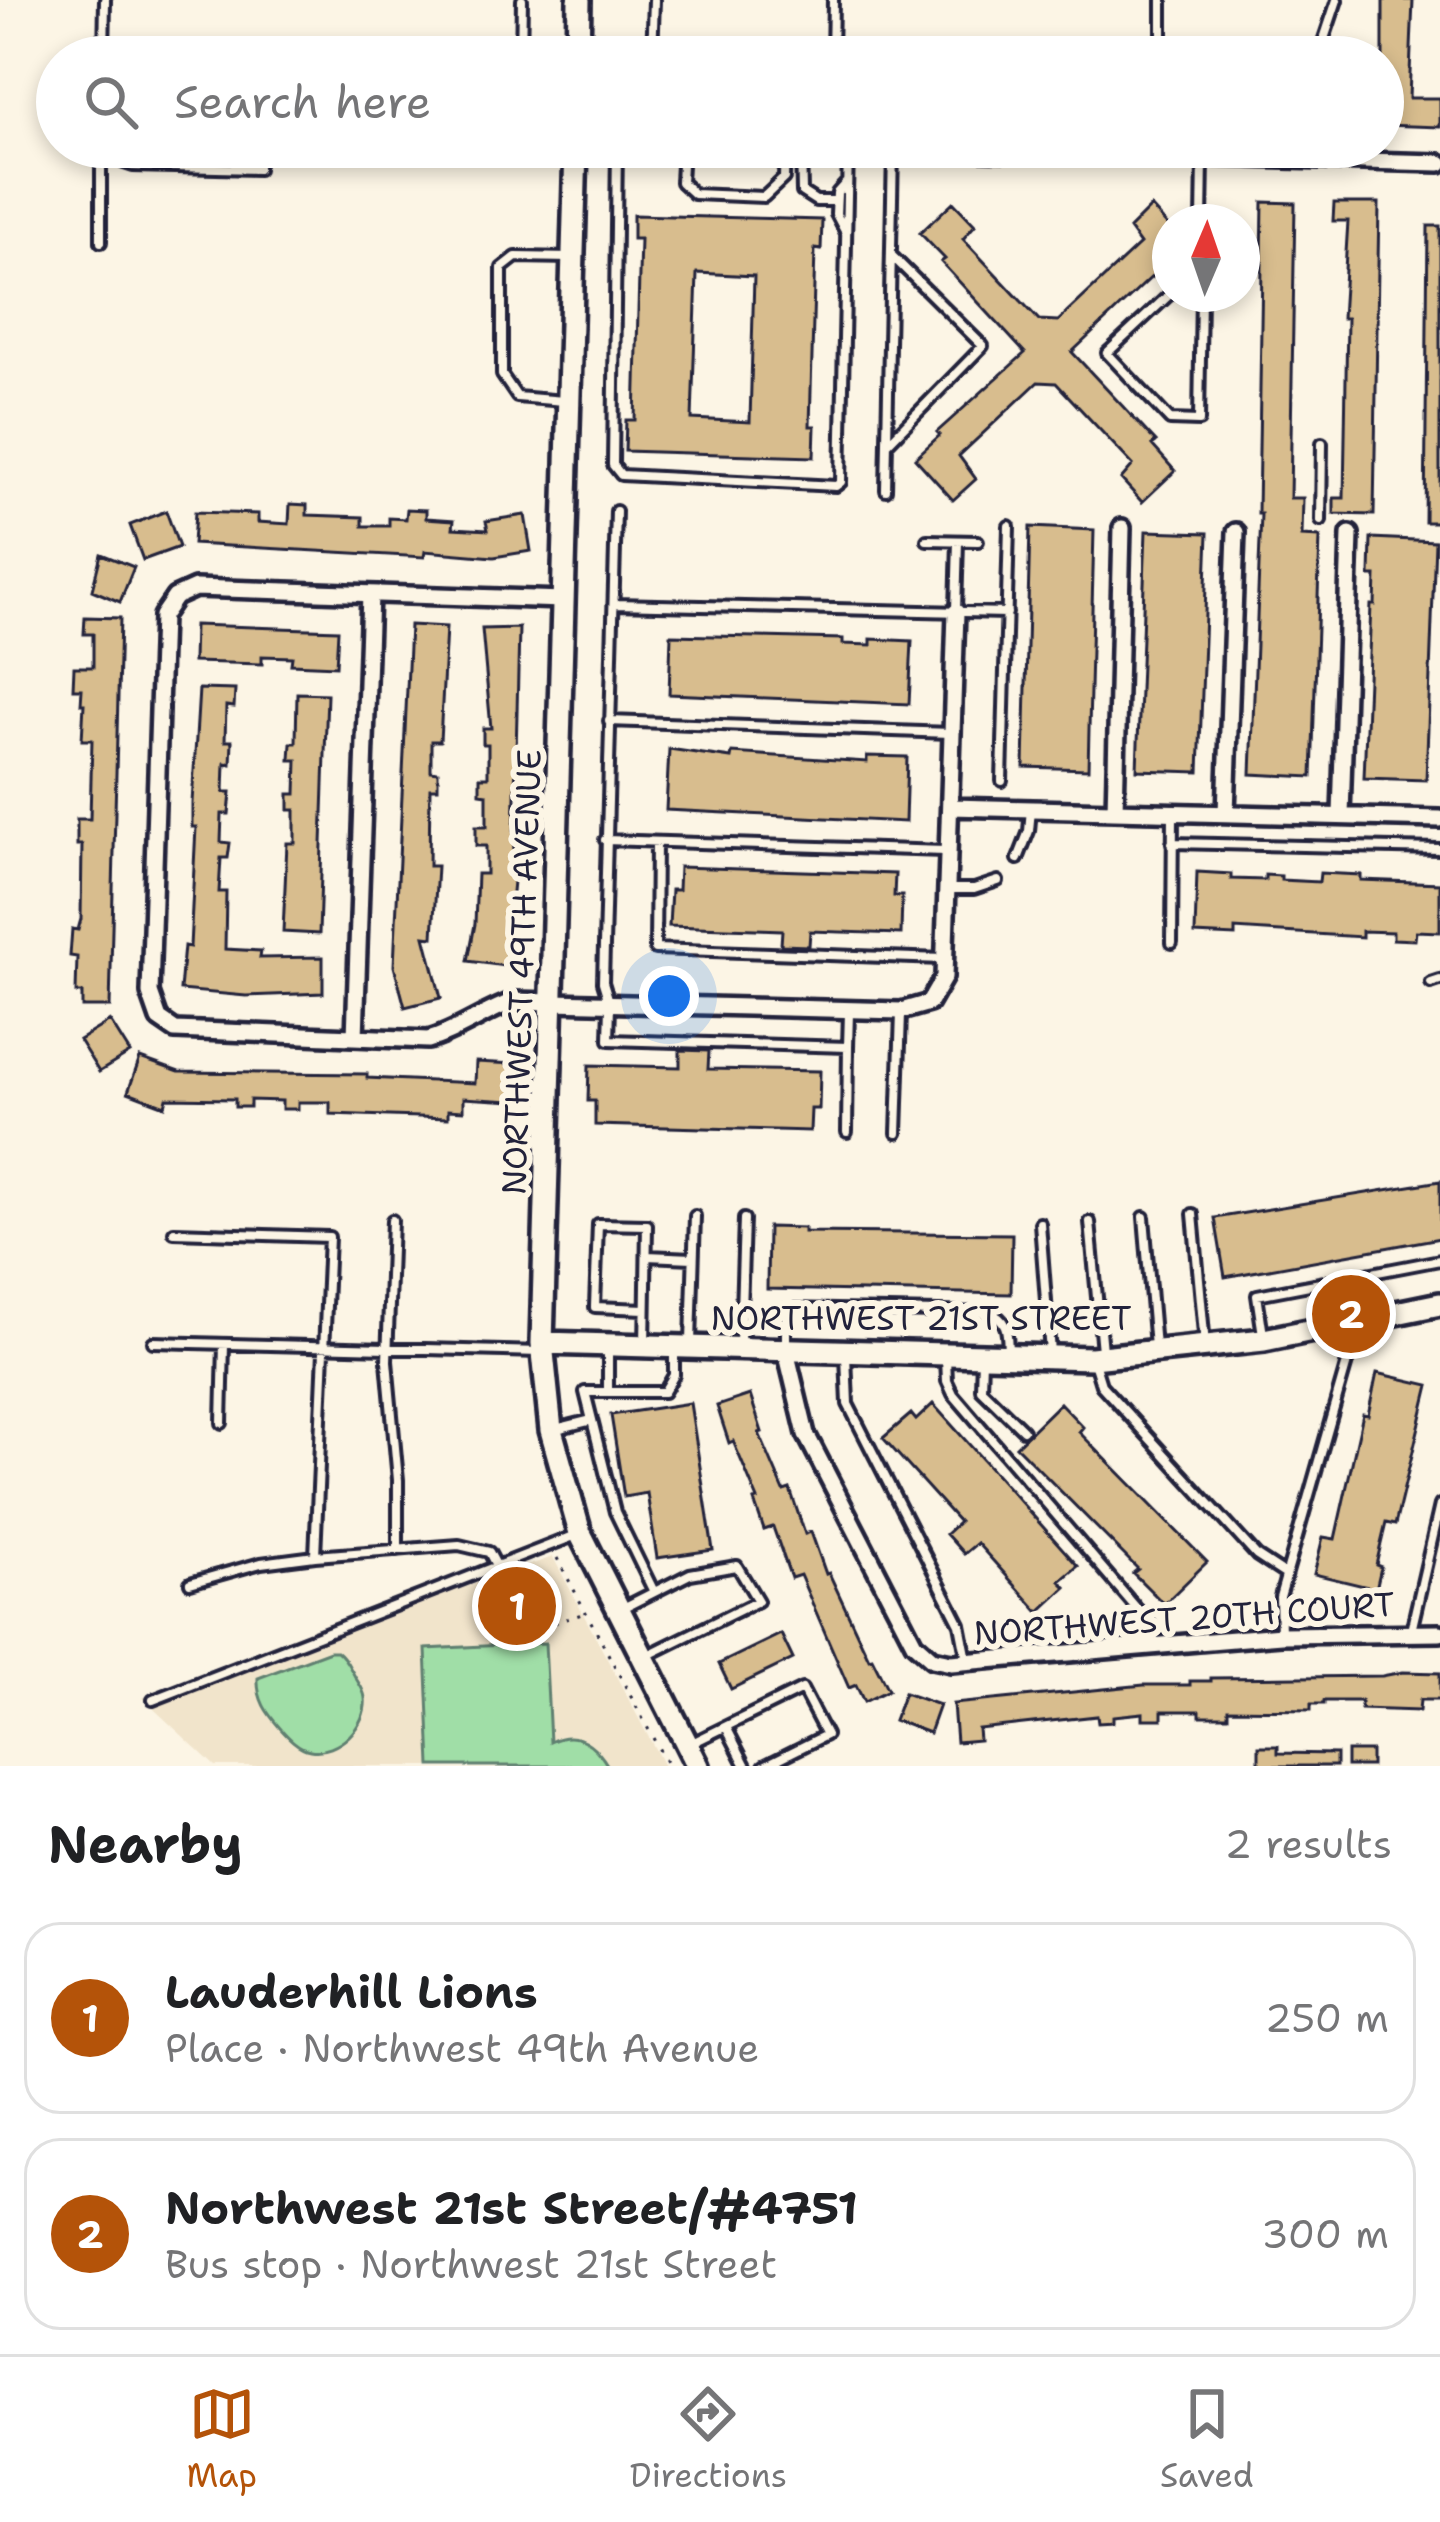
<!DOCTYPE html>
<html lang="en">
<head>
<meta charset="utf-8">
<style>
  :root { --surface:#fff; --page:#f2f2f2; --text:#202124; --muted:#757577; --line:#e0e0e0; --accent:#b45309 }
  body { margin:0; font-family:"Shantell Sans",sans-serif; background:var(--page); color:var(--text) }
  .compass { position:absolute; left:1152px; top:204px; width:108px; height:108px; border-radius:50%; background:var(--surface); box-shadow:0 6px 18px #0003; rotate:2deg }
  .you { position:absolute; left:669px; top:996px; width:42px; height:42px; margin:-30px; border:9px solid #fff; border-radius:50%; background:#1a73e8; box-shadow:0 0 0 18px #1a73e833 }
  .badge { display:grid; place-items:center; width:78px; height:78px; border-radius:50%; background:var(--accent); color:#fff; font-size:39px; font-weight:700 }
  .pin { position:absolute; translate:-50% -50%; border:6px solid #fff; box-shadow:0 3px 12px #0006 }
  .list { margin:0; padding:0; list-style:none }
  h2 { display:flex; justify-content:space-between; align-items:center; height:156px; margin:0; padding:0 48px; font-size:51px }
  h2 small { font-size:39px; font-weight:400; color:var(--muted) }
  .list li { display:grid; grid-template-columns:78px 1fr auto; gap:36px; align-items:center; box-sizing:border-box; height:192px; margin:0 24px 24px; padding:0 24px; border:3px solid var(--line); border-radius:36px }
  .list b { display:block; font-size:45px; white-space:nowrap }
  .list p { margin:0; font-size:39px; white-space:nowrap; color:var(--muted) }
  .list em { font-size:39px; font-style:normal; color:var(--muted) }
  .icon { flex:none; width:66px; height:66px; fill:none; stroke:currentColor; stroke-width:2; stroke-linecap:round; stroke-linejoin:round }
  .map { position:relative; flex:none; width:1440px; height:1766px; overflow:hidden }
  .search { position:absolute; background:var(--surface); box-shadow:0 6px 18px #0003; left:36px; right:36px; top:36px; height:132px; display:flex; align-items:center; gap:30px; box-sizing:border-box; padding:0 42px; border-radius:66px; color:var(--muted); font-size:45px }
  .sheet { height:588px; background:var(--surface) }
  nav { display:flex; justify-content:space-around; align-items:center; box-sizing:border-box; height:168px; border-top:3px solid var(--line); background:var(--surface); font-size:33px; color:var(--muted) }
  nav a { display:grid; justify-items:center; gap:6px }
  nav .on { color:var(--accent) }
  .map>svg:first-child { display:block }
</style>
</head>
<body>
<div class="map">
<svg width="1440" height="1766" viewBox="0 0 1440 1766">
  <rect width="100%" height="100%" fill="#fcf5e5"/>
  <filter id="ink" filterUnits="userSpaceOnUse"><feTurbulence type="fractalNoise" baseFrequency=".00833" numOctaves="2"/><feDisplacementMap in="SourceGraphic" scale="24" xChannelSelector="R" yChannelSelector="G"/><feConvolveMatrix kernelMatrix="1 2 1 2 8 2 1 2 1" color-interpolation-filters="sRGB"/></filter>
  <g filter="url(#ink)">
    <path fill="#f1e4cb" d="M553,1557L664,1766H215L142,1698Z"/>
    <path fill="#a0dea7" stroke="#618071" stroke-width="3" d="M545,1643L550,1742C576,1729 594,1743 608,1766H431L426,1649Z
      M330,1651H337C346,1658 347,1663 353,1673C357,1682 364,1688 365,1698C368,1725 338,1755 310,1750C298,1748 288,1737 280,1728C267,1713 257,1700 258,1678Z"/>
    <path fill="#d8bd8e" stroke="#22223b" stroke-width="3" fill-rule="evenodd" d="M1383,0H1413L1409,98H1440V127L1383,125Z
      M953,202L975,225L963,239L1039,320L1058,321L1140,244L1129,229L1151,207L1170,228V253L1157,266L1160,269L1072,352L1156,442L1152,445L1175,471L1142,502L1121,479L1133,465L1056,383L1038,382L959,456L976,479L953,500L915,458L940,435L937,432L1025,353L941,262L945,259L920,233Z
      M1263,202L1295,203L1290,498H1303L1302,536L1320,537L1312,777L1251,774L1261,514H1258Z
      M1334,203H1379L1374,515L1334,514V498H1344L1347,318H1342L1348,221H1333Z
      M633,215L822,220L821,250L815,249L810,426H815L814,457L625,451L626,420H635L640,239H633ZM697,273L754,276L750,422L692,419Z
      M1428,226H1440V522H1425Z
      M290,504L307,505V515L363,517V526H389V518L406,519L407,509L426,510V518L454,520L453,528L488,530L486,521L525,515L531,551L494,557L425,551L424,557L193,544L195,512L258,514V522L289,524Z
      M166,511L179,547L143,560L130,525Z
      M1030,527L1094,530L1088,769L1024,767Z
      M1146,531L1208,533L1199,772L1137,770Z
      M1371,538L1435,541L1426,780L1364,778L1371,605H1375L1376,576H1370Z
      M101,554L134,567L120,602L92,590Z
      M85,617L120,618L110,1007H82V993H76L77,957L70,956L72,929L78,930L81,919L82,845H77V819H90L92,740H82L84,704H81L82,689H73L74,667H93V634H84Z
      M194,625L338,630L336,666L291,664L292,657L262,656V664L193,662Z
      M410,625L446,627L440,741H431V771L438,772V788H430L429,866H437L433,937L425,936L441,998L405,1007L394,966Z
      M519,628L513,881L505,966L468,961L475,924L477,874H486V846H476V826H487V794L480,793V777H488V744H483V728H491L482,629Z
      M671,635L843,639V644L871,645V639L912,641L909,704L669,694Z
      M199,689L235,690L234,707L226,706L225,741H232L231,764L225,763L224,792H231L229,814H222L221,842L230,843L228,858H221L219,892H226L225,949L261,951L260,958L323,957V993L246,996L180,990L184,946L190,947L196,827H192V803Z
      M297,693L327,694L319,934L283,932L287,843H295V810H289V794H296L297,760H290L291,743H296Z
      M669,749L731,758L732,753L867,762V756L907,757L905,822L666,810Z
      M679,867L895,874L894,896H902L901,934L810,931L809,946L781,945L782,930L669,926L671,890H678Z
      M1197,872L1231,874V879L1265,880V875L1281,876V880L1319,882L1320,873L1361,875V880L1440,883V932L1416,931L1415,940L1393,939V932L1362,931V937L1235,929V936L1195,934Z
      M110,1021L130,1053L99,1072L79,1040Z
      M680,1050L709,1051L708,1069L820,1071L819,1109H811L810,1131L595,1125V1101H588L589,1065L680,1067Z
      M140,1058L179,1072L367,1074V1078L475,1083L476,1062L514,1064L512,1101L463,1098V1111L448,1110V1118L330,1114V1102H298V1109H282V1101L250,1100V1107H235V1099L167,1098L165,1106L128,1092Z
      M1440,1181V1238L1225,1277L1215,1218Z
      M768,1227L804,1228V1232L1012,1234L1011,1294L767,1289Z
      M1377,1373L1429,1385L1395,1525L1386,1523L1376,1565L1381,1567L1376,1589L1314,1574L1323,1537L1335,1539L1363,1414L1368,1415Z
      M750,1395L762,1432L759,1433L784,1491L790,1489L805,1534L811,1532L826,1574L829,1573L869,1659L872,1658L888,1690L864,1702L856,1685L849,1688L800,1575L791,1578L773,1527L764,1530L754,1501L758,1500L733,1441L729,1443L717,1406Z
      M690,1403L713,1550L657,1558L647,1493L624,1497L611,1415Z
      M1060,1403L1083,1427L1079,1432L1207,1562L1164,1604L1133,1573L1138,1569L1016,1446Z
      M933,1404L1078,1566L1060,1581L1066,1587L1039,1612L977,1543L964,1554L946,1534L959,1522L883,1438L911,1414L916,1420Z
      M542,1585L544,1624L491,1626L490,1588Z
      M781,1634L793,1659L731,1689L719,1664Z
      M1403,1672L1440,1673V1700H1420L1419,1711L1361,1709V1701H1324V1704H1311V1710L1228,1709V1716H1200V1711H1162V1719H1143V1713L1113,1716V1722L1098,1723L1097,1716L978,1729L979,1740L956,1742L953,1704L1144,1685H1190V1681H1211V1678L1382,1676Z
      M904,1693L939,1705L929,1733L894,1720Z
      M1259,1746H1278V1753L1336,1754V1766H1259Z
      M1347,1751H1371V1766H1347Z"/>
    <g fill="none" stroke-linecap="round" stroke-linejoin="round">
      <g stroke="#22223b" stroke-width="16">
        <path id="lane" d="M1162,0V57
          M104,57L105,0
          M521,57L522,0
          M652,57L654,0
          M832,57L833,0
          M1318,57L1337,0
          M110,147L124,163L133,166L258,169V147
          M617,147L613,465L621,475L836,486L841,482L848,149
          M683,147L681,182L694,194L764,197L784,178L785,147
          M801,147L802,192L816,201H836
          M1202,222L1203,159
          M846,233L836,214L837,193L846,183
          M101,242V164L112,152
          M1170,294L1107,353L1170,420L1199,421L1201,294
          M564,401L517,397L502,375V268L516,257L572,258
          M887,444L983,346L892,256
          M886,490L893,151
          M616,511L603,982L610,1005L609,1040L848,1047L847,1132
          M1321,521L1322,443
          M927,540L978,541
          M614,604L1007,613
          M956,610L958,541
          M609,721L951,733
          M1002,781L1009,526
          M605,840L945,851
          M656,842L655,949L943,959
          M1172,843L1440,849
          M1018,859L1029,831L1031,809
          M949,889H974L998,881
          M1172,943L1173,813
          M1431,983L1440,980
          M848,1047L849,1012
          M897,1133L901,1013
          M1193,1214L1205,1345
          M1144,1217L1155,1347
          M392,1220L387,1361L398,1480V1550
          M1090,1222L1102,1351
          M1040,1223L1050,1353
          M174,1232L329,1237L315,1556L459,1545L489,1552L497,1567
          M647,1256L693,1258
          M1263,1335L1257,1295L1440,1260
          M153,1342L541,1352
          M691,1342L695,1216
          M740,1343L744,1219
          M645,1346L647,1225L598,1224L595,1307L645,1309
          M786,1346V1309L989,1313C1010,1319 1007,1336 1008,1354
          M846,1355L848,1404L960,1624L967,1660
          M946,1358L947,1381L953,1394L1150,1624V1643
          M982,1358L981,1389L1023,1430
          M1093,1359L1101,1385L1257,1556L1286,1575
          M608,1392V1348
          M222,1423L224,1344
          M552,1430L592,1420
          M190,1583L261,1563L315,1556
          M654,1592L615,1512L585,1392H664L674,1375V1352
          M619,1610L690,1574L737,1566L758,1601L648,1655
          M1411,1631L1440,1505
          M1281,1634L1280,1597L1358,1324
          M153,1700L579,1534
          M726,1727L746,1766
          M688,1745L802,1689L826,1735L764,1766"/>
      </g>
      <g stroke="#22223b" stroke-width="24">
        <path id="street" d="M831,147L1440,163
          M564,600L195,588L175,597L162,616L150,993L159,1019L175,1030L428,1040C459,1031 483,1012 514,1001L901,1011L929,1003L944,977L956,612
          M950,807L1440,819
          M1115,811L1122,528
          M1226,813L1236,532
          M1341,815L1350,534
          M355,1037L370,594
          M786,1351L806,1434L914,1643L932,1659L951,1663L1281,1635L1440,1633"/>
      </g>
      <g stroke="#22223b" stroke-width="30">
        <path id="secondary" d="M578,57L579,0
          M576,147L542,1343L551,1430L580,1533L698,1766
          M542,1343L1092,1358L1264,1340L1440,1304"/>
      </g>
      <path stroke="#22223b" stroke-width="3" stroke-dasharray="3 9" stroke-linecap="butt" d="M557,1558L668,1766
        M519,1625L545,1626L585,1613"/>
      <use href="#lane" stroke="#fcf5e5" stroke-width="8"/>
      <use href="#street" stroke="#fcf5e5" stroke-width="15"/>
      <use href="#secondary" stroke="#fcf5e5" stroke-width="21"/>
    </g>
  </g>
  <g text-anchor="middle" stroke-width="12" stroke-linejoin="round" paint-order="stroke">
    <g font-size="33" fill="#22223b" stroke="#fcf5e5">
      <text transform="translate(521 972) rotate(-88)" y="12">NORTHWEST 49TH AVENUE</text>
      <text x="921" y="1330">NORTHWEST 21ST STREET</text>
      <text transform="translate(1184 1618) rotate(-4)" y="12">NORTHWEST 20TH COURT</text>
    </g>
  </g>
</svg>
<svg class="compass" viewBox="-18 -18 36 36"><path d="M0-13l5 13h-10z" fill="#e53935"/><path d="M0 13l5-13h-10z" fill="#757577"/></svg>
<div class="you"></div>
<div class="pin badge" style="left:517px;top:1606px">1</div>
<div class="pin badge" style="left:1351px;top:1314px">2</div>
<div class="search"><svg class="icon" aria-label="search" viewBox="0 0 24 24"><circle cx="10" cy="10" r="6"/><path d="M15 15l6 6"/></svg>Search here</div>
</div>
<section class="sheet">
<h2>Nearby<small>2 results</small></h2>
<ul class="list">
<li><span class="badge">1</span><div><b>Lauderhill Lions</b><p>Place · Northwest 49th Avenue</p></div><em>250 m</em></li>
<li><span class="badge">2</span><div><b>Northwest 21st Street/#4751</b><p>Bus stop · Northwest 21st Street</p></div><em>300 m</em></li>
</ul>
</section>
<nav>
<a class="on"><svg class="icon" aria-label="map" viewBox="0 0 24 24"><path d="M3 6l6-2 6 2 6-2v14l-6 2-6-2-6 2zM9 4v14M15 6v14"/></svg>Map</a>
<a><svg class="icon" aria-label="directions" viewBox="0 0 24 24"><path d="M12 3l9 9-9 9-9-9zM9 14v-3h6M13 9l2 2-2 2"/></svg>Directions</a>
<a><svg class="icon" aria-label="saved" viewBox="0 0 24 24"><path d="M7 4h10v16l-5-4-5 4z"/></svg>Saved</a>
</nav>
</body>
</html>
